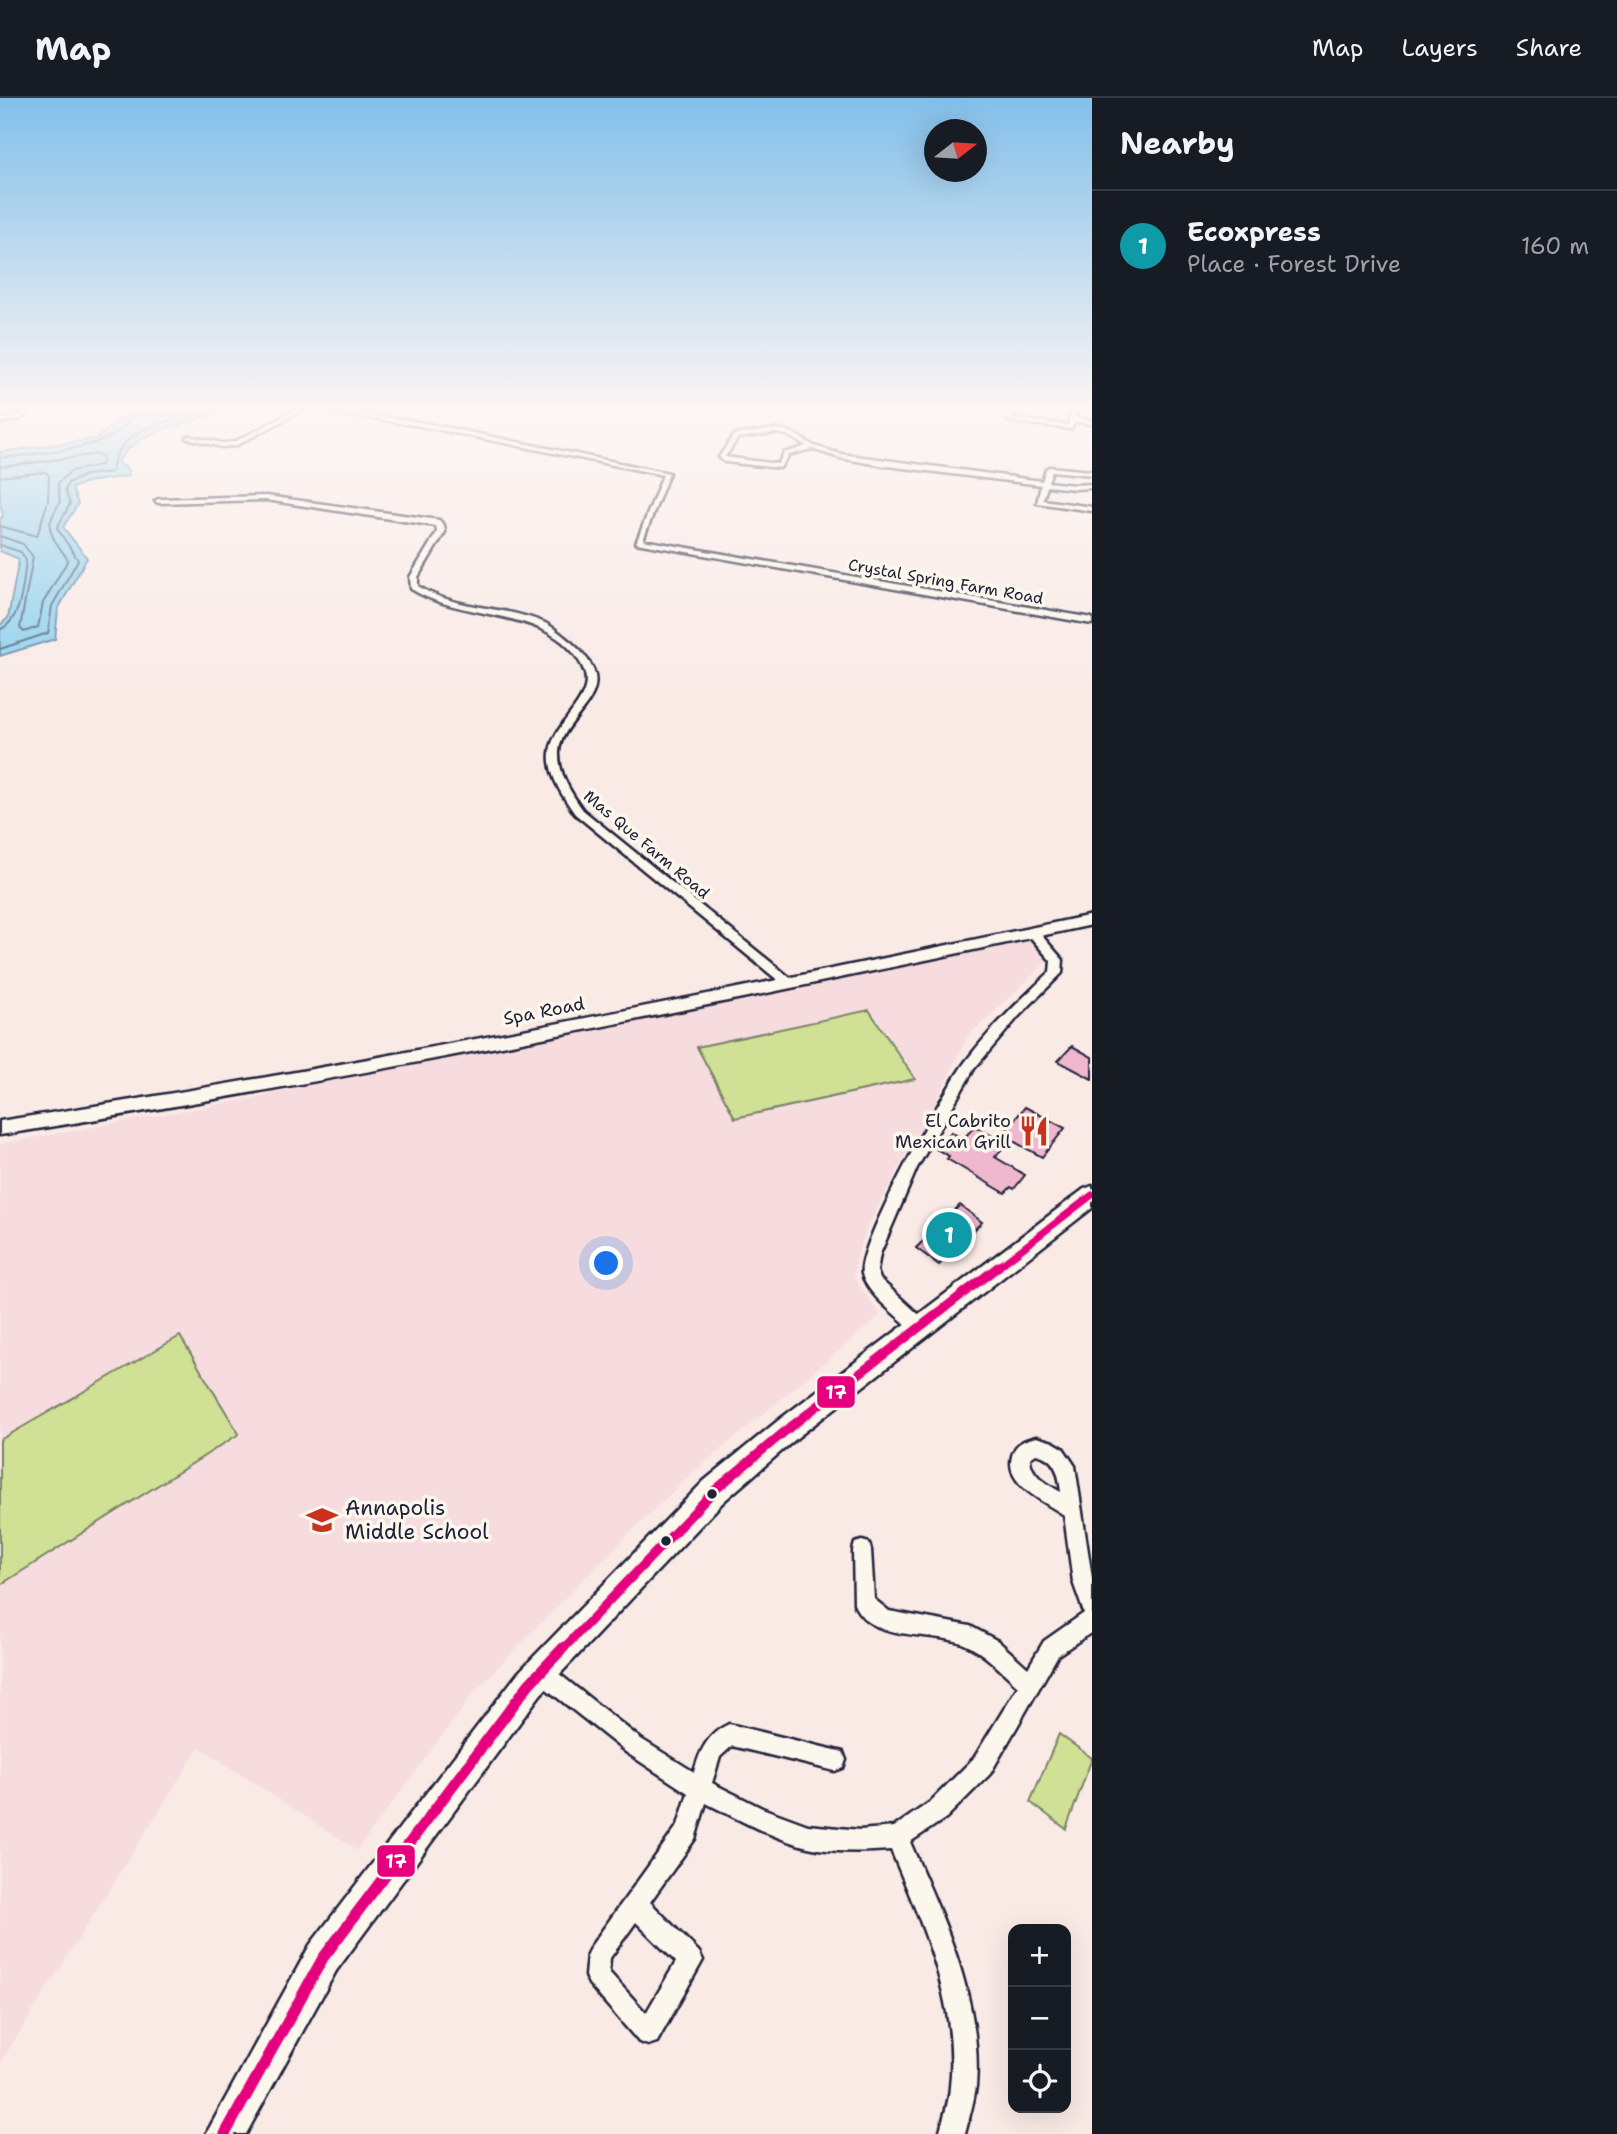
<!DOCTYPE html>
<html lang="en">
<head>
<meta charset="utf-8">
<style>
  :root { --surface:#171b24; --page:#242831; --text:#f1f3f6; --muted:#9ea1a6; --line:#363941; --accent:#0f766e }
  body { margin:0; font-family:"Shantell Sans",sans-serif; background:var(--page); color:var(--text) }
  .controls { position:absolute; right:21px; bottom:21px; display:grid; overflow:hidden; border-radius:14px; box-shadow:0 7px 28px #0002 }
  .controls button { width:63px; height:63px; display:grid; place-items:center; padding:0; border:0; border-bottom:2px solid var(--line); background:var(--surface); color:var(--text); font:35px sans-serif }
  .compass { position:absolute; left:924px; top:21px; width:63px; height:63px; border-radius:50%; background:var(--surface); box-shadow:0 7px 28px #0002; rotate:73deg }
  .you { position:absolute; left:607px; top:1166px; width:24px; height:24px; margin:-18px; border:5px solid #fff; border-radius:50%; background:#1a73e8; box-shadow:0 0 0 10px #1a73e833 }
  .badge { display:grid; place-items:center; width:46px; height:46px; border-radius:50%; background:var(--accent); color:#fff; font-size:23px; font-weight:700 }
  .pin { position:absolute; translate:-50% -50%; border:4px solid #fff; box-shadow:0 2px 7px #0006 }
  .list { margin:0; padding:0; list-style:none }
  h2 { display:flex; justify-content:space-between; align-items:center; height:91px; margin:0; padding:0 28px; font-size:30px }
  h2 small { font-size:23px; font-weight:400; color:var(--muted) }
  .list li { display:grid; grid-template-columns:46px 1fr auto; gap:21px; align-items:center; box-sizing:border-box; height:112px; padding:0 28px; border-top:2px solid var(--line) }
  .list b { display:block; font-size:26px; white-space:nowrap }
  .list p { margin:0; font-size:23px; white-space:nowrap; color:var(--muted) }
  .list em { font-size:23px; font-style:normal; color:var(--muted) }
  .icon { flex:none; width:38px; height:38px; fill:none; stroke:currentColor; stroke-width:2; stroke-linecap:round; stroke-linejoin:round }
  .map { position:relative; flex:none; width:1092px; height:2036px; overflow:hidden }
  header { display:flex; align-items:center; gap:42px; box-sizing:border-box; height:98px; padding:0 35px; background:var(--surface); border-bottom:2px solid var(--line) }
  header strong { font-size:33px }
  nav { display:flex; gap:38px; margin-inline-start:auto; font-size:24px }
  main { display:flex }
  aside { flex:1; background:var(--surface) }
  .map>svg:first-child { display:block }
</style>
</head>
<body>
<header>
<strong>Map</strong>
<nav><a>Map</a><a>Layers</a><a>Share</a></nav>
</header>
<main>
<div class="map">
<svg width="1092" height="2036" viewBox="0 0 1092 2036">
  <rect width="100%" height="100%" fill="#f9eae6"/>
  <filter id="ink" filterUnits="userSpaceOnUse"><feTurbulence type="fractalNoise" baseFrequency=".0143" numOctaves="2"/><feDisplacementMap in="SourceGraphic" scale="14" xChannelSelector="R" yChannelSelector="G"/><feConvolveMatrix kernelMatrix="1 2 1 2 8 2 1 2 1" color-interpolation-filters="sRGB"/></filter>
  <g filter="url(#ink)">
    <path fill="#f6dbdf" d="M1033,838L1054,857L967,939L924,1028L903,1061L868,1128L858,1154L854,1178L880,1218L690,1377L596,1468L476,1592L357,1752L199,1649L0,1965V1046L260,999L436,953Z"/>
    <path fill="#d0e195" stroke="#798268" stroke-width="2" d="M869,912L915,981L735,1020L697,949Z
      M180,1238L239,1336L0,1487V1342Z
      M1059,1636L1092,1660L1066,1731L1030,1704Z"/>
    <path fill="#8dd0ee" stroke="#628aa6" stroke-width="2" d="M123,312H224C190,328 137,329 118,364L128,372L129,378L87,384L72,390L78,406L63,429L87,460L58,511L55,541L0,558V527L8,520L19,461L0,453V420L3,418L0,404V354L95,341L125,318Z"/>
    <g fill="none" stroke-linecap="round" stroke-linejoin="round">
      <path stroke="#4d6883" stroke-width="2" d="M0,360C36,355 114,354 132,318L130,312
        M0,369L99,356L103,359L101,367L71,373L58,385L60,405C41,432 52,437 68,462L43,505L38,529L24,534L20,530L33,459L23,446L0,438
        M0,379L45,374L49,377L48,403L37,438L0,428
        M0,447L21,454L26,462C23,484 23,521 0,532
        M0,551L48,535L52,508L78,462L57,430L70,406L65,392L68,385L85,377L112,374C116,328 170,324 206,312"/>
    </g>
    <path fill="#f0b8ce" stroke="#22223b" stroke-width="2" d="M1072,948L1092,959V981L1058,963Z
      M1025,1009L1065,1030L1042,1059L1002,1037Z
      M975,1028L1006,1046L995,1059L1025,1077L1014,1091L1011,1089L1005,1095L947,1061L949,1058L936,1051L951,1034L963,1041Z
      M960,1107L982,1124L939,1167L916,1150Z"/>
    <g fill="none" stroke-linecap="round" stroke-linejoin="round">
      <g stroke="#22223b" stroke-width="5">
        <path id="minor" d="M19,312H25L28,315L21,321L0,325V321L17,318L22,315Z
          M296,312H303L235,348L222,349L186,340L189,338L222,345L234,344Z
          M314,312H326L420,324L669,375L643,442L1092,520V526L636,445L663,377L420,328Z
          M1011,312H1017L1013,321L1068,327L1071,312H1077L1076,320L1092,322V326L1075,324L1071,331L1007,323Z
          M776,331L791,334L814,348L841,356L1042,383L1046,371L1049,369L1092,373V377L1052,373L1048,384L1074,387L1092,386V390L1074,391L1047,388L1043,402L1092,409V413L1037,405L1041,387L879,367L840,360L812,351L789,357L780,370L725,364L719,359L734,337ZM776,335L787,337L807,348L784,355L778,366L725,359L738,340Z
          M266,398L439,422L444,427L445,434L418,479V488C457,513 504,507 545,525C555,530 563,538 571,544C579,551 587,559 592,569C609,602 561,622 559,654C558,675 571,695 583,712L794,883L796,886L794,889H786L575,716C564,700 552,683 550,664C545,625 601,603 582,568C551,508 463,524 411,491L410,479L437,434L436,428L266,402L158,405L155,403L158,401Z
          M1032,830L1036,831L1063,862L1062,875L1019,918L974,971L917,1070L880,1156L877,1173L880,1181L927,1224L929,1229L927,1234L921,1236L915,1234C899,1219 867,1197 862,1176C856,1149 945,990 966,963C991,930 1020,902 1050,874L1051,863L1026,834Z
          M1036,1339L1053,1344L1063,1350L1075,1368L1092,1480V1534L1058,1557L990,1676L946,1720L910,1744C943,1821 983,1902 976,1988C974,2004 969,2020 965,2036H939C943,2021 949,2005 950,1989C959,1905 922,1827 891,1752C864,1754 834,1755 808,1749C773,1741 738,1721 706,1705L695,1741L650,1804L699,1854L703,1862L657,1944L648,1947L639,1944L589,1886L585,1878L587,1856L591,1848L678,1727L688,1695L627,1655L534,1581L531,1574L534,1567L541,1564L548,1567L641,1641L694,1674C700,1653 707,1636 729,1626L843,1654L846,1662L843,1670L835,1673L732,1648L720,1659L712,1685L762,1710L808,1727L860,1732L894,1729L930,1704L974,1660L1018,1588C1000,1572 984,1554 962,1545C930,1533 870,1544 854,1506L853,1452L855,1445L862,1443L869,1445L871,1452L874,1501L889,1513L970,1528L998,1543L1028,1570L1044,1543L1084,1515L1073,1484L1064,1417C1046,1404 1004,1387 1012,1358C1015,1345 1024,1342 1036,1339ZM1036,1356C1056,1360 1059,1376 1061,1394C1047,1386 1030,1377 1030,1360ZM636,1824L676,1864L646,1915L609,1874L610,1860Z"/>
      </g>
      <g stroke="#22223b" stroke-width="5">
        <path id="tertiary" d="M1092,817V827C730,904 366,979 0,1037V1023C366,967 729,893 1092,817Z"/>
      </g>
      <g stroke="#22223b" stroke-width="5">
        <path id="primary" d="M1092,1088V1110L798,1339L724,1403L540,1597L336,1873L246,2036H206L310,1847L518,1575L704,1383L780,1321L1084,1091Z"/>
      </g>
      <use href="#minor" fill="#fbf7ec" fill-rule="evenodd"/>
      <use href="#tertiary" fill="#fbf7ec" fill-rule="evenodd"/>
      <use href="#primary" fill="#fbf7ec" fill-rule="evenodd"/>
      <g stroke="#fbf7ec" stroke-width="12">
        <path id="bus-1-far2" d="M997,1170L1092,1097"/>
      </g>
      <g stroke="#fbf7ec" stroke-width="14">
        <path id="bus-1-far1" d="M563,1551L714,1393L789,1330L999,1168"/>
      </g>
      <g stroke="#fbf7ec" stroke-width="17">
        <path id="bus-1" d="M225,2036L323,1860L529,1586L564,1549"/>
      </g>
      <use href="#bus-1-far2" stroke="#e5007d" stroke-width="7"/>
      <use href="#bus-1-far1" stroke="#e5007d" stroke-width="9"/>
      <use href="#bus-1" stroke="#e5007d" stroke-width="11"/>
    </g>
  </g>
  <linearGradient id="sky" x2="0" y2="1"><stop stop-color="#83bfea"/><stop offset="0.52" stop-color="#fcf6f4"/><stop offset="1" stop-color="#fcf6f4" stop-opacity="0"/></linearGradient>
  <rect width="1092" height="597" fill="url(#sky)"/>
  <defs>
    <g id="restaurant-bare" transform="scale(2.415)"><path d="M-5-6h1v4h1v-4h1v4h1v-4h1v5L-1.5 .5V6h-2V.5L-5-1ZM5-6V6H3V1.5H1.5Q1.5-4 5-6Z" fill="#c8321e" stroke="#fbf7ec" stroke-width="2.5" paint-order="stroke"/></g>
    <g id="school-bare" transform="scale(2.415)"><path d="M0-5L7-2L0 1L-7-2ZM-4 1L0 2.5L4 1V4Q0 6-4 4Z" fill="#c8321e" stroke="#fbf7ec" stroke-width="2.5" paint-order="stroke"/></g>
  </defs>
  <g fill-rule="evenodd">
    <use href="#restaurant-bare" x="1034" y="1033"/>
    <use href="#school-bare" x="322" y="1422"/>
  </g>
  <g fill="#22223b" stroke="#fbf7ec" stroke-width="2.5">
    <circle cx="712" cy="1396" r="6"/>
    <circle cx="666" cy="1443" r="6"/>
  </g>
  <g text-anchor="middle" stroke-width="7" stroke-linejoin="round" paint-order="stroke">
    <g font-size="16" fill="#22223b" stroke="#fbf7ec">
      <text transform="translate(946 483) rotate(10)" y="6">Crystal Spring Farm Road</text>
      <text transform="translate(647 746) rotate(40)" y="6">Mas Que Farm Road</text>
    </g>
    <g font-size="18" fill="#22223b" stroke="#fbf7ec">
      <text transform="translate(544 913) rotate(-11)" y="6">Spa Road</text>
    </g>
    <g font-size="18" fill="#22223b" stroke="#fbf7ec" text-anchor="end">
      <text x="1011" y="1029">El Cabrito<tspan x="1011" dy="21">Mexican Grill</tspan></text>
    </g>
    <g font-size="21" fill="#22223b" stroke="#fbf7ec" text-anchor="start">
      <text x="345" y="1417">Annapolis<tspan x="345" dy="24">Middle School</tspan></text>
    </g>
  </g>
  <g stroke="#fbf7ec" stroke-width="2.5">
    <rect x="816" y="1277" width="40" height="34" rx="7" fill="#e5007d"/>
    <rect x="376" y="1746" width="40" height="34" rx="7" fill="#e5007d"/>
  </g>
  <g font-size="19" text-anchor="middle" font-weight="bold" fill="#fff">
    <text x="836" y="1301">17</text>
    <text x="396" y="1770">17</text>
  </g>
</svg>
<div class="controls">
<button>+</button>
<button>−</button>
<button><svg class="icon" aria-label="locate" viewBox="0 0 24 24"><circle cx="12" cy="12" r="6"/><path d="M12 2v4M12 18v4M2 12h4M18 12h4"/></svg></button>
</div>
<svg class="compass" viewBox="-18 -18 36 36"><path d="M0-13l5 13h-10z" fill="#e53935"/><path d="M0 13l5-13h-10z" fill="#9ea1a6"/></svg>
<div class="you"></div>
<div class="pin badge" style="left:949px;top:1137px;background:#0f9aa8">1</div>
</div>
<aside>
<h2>Nearby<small></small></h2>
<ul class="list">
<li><span class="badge" style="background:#0f9aa8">1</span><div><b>Ecoxpress</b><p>Place · Forest Drive</p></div><em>160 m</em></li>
</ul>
</aside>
</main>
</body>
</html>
